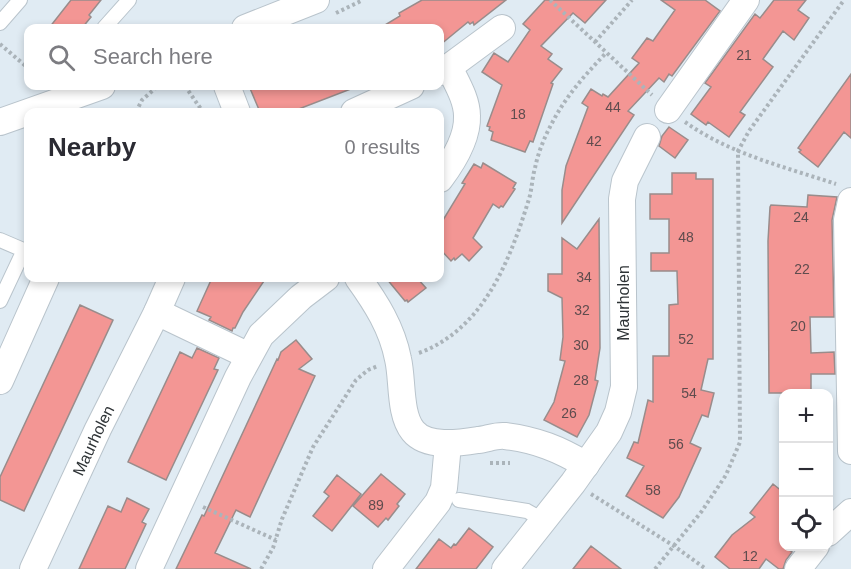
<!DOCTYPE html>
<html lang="en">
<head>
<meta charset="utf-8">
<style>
  :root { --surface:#fff; --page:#f2f2f3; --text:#2b2b33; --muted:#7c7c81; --line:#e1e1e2 }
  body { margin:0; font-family:Helvetica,sans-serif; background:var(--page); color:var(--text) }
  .controls { position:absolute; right:18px; bottom:18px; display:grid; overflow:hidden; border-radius:12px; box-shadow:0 3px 9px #0003 }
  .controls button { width:54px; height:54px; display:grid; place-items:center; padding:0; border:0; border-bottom:2px solid var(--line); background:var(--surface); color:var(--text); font:30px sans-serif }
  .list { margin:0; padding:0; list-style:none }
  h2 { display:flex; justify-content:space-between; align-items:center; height:78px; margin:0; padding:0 24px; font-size:26px }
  h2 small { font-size:20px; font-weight:400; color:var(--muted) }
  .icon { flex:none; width:33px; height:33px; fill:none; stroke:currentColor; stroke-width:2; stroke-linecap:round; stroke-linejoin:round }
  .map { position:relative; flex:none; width:851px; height:569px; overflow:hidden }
  .search { position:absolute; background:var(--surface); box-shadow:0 3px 9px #0003; left:24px; top:24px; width:420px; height:66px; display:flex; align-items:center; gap:15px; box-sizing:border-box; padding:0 21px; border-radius:12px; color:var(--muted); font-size:22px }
  .panel { position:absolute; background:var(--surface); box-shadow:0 3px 9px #0003; left:24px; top:108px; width:420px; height:174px; border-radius:12px }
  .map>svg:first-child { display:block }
</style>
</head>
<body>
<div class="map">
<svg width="851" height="569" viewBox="0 0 851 569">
  <rect width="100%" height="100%" fill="#e0ebf3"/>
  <path fill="#f39694" stroke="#998c8b" stroke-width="1.5" d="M71,0H101L89,15L91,17L82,28H49Z
    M422,0H506L474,25L473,22L470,24L468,22L440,45V28H380L400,16L399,13Z
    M545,0H606L585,23L573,13L541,46L552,54L548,59L562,69L551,83L553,84L533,142L530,141L525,152L491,140L493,132L489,130L490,127L487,126L502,85L482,72L494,53L508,62L530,30L523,24Z
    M661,0H705L720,11L672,76L669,74L664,82L659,78L628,111L634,115L562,223V190L566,166L588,107L582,103L591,89L602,96L603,94L608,97L639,63L632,58L647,38L653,41L675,10Z
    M774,0H806L798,10L809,18L794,40L783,31L763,59L773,67L740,112L745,115L729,137L708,122L706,125L691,114L711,87L705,83L755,14L760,18Z
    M851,74V138L844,132L818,167L799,152L801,150L798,148Z
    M249,86H356V87L291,112H260Z
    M669,127L688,140L675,158L659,146L662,136Z
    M483,163L516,183L513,188L515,189L503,207L501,206L499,208L493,204L473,238L482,247L469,261L462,254L455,260L454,258L451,261L440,249V225L465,184L462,183L474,164L481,168Z
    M672,173H696V179H713V359H708L701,390L714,393L708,417L702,415L690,443L701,448L679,497L663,518L626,496L644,466L627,458L634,442L638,443L648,400L653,402V356H669V305L678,304L677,271H651V253H669V219H650V194H672Z
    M808,195L837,197L832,220L834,317H810L811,353L834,352L835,374H811V393H769L768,241L770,207L771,205L807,207Z
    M599,219L600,348L595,380L598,381L589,415L577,437L544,420L554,402L565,361L560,360L563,337L562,298L548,291V274H562V238L577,249Z
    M212,278H266L243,312L235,328H233L232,331L209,320L211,317L197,311Z
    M386,278H417L426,288L408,302L407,300L405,301Z
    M80,305L113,320L24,511L0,500V477Z
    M296,340L312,359L299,369L315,376L250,517L236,510L215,553L251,569H176L202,515L204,516L277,359L278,360L281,352Z
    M197,348L219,358L214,369L218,370L166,480L128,462L180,352L192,358Z
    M381,474L405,494L397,504L399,506L388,520L386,518L378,527L353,506Z
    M337,475L361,494L332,531L313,516L329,496L324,492Z
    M773,484L783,492V546L792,552L786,560L783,569H779L766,559L759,569H730L715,557L732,535L755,517L750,513Z
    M127,498L149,509L142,522L146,524L125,569H79L108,506L121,512Z
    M469,528L493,547L476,569H416L439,539L451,548L454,544L456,545Z
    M591,546L621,569H573Z"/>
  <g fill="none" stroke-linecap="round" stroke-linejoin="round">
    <g stroke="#b9c4cc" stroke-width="16">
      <path id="lane" d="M0,23L20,0
        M104,28L129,0
        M0,240L28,252
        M0,301L24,250
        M459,500L527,511L543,520"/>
    </g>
    <g stroke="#b9c4cc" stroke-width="28">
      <g id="street">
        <path d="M245,28L316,0"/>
        <path d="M449,67L502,28"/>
        <path d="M440,72L449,67C456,82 467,99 467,116C468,138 452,163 440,179"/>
        <path d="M227,86L237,112"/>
        <path d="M668,110L746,0"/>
        <path d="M354,112L411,86"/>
        <path d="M0,122L102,86"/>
        <path d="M851,201L847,220L851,451"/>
        <path d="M358,278C376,303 392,328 398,359C403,380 399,414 413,431C427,448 459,443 478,440C487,439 496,435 505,436C537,440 559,449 586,465"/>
        <path d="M157,312L249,356"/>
        <path d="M0,381L46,278"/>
        <path d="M828,533L851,512"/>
        <path id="s1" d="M33,569L98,429L157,312L172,278"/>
        <path d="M149,569L238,377L261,335L301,297L326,278"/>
        <path d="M386,569L438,502L444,488L448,444"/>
        <path d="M505,569L573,483L609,432L618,412L624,387L622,199L625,181L647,137"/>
        <path d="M798,569L816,546"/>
      </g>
    </g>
    <path stroke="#abb4ba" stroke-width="4" stroke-dasharray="3 3" stroke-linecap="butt" d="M550,0L652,95
      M336,13L363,0
      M595,42L632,0
      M0,44L28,68
      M185,86L203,112
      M136,112L142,100L158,86
      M685,122C730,154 785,167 836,184
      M419,353C484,329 510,260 529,199C532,189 532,178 535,168C538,153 544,138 551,125C565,97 585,75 606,53
      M490,463H510
      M591,494L674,546L706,569
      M203,507L276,540
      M261,569L273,548L282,519L313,447L356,380L368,370L378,366
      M655,569L702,511L726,475L740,442L738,151L749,131L844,0"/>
    <use href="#lane" stroke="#fff" stroke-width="14"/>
    <use href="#street" stroke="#fff" stroke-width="26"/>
  </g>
  <g text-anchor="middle" stroke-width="4.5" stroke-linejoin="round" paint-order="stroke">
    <g font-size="14" fill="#5f4c4e">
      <text x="744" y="60">21</text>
      <text x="613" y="112">44</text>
      <text x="518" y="119">18</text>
      <text x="594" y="146">42</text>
      <text x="801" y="222">24</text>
      <text x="686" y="242">48</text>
      <text x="802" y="274">22</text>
      <text x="584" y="282">34</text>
      <text x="582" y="315">32</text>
      <text x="798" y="331">20</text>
      <text x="686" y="344">52</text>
      <text x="581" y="350">30</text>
      <text x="581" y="385">28</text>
      <text x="689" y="398">54</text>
      <text x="569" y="418">26</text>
      <text x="676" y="449">56</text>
      <text x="653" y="495">58</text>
      <text x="376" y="510">89</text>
      <text x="750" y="561">12</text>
    </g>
    <g font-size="16" fill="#2e3336" stroke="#fff">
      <text transform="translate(623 303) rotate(-90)" y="6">Maurholen</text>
      <text dy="6" stroke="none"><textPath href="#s1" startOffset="142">Maurholen</textPath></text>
    </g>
  </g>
</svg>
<div class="controls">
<button>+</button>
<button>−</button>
<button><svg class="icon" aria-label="locate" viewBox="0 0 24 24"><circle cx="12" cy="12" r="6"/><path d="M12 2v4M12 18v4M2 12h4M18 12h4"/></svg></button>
</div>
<div class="search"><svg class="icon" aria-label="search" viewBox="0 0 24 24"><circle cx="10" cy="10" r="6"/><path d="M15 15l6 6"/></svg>Search here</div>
<section class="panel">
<h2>Nearby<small>0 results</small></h2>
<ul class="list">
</ul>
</section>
</div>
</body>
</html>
